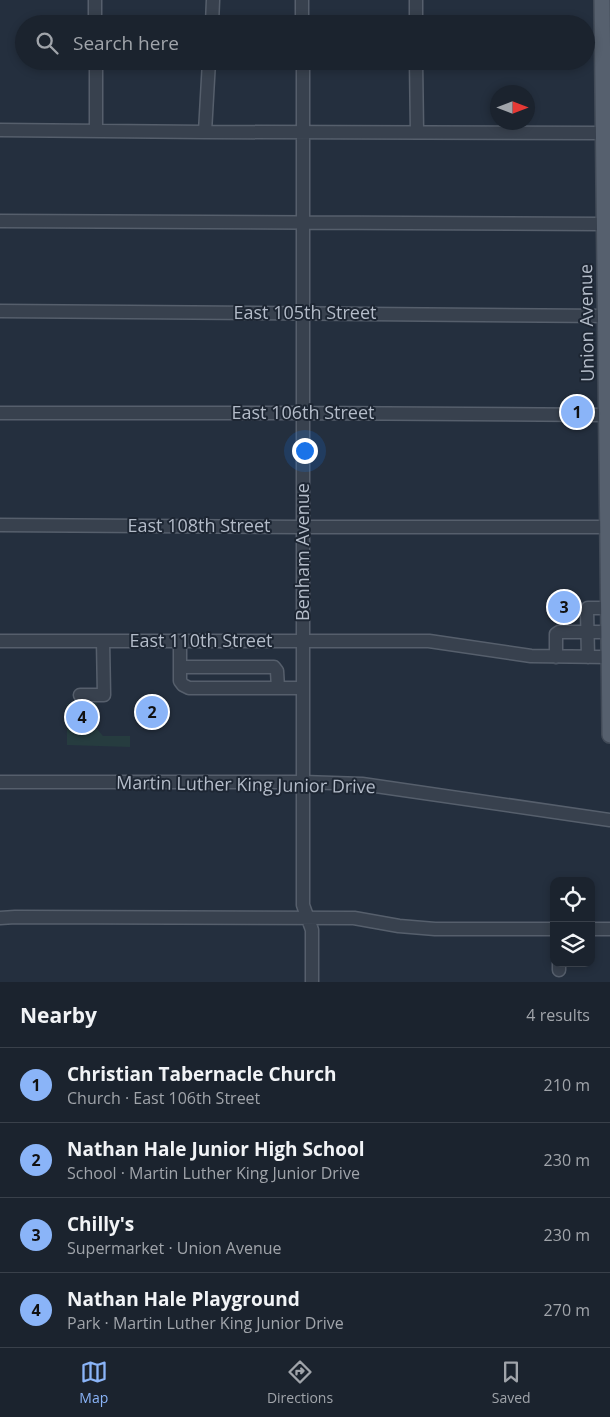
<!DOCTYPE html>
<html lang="en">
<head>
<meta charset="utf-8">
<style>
  :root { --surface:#1b232e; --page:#242b36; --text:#f1f3f6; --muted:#a0a4aa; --line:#39404a; --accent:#8ab4f8 }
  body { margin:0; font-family:"Open Sans",sans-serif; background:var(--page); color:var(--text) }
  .controls { position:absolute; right:15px; bottom:15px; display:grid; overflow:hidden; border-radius:10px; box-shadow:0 2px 8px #0003 }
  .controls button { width:45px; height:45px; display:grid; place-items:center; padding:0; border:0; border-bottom:1px solid var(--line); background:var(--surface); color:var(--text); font:25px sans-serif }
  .compass { position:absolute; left:490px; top:85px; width:45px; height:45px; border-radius:50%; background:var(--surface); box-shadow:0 2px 8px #0003; rotate:90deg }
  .you { position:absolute; left:304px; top:450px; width:18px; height:18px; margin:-12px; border:4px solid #fff; border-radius:50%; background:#1a73e8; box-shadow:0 0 0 8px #1a73e833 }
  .badge { display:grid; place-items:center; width:32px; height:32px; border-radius:50%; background:var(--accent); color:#111; font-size:16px; font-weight:700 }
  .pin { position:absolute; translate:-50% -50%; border:2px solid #fff; box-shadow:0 1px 5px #0006 }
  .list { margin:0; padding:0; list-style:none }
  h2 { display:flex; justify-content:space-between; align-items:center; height:65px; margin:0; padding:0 20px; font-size:21px }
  h2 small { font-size:16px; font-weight:400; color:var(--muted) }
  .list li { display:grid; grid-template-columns:32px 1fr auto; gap:15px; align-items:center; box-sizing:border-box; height:75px; padding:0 20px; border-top:1px solid var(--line) }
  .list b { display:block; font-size:19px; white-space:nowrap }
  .list p { margin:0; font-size:16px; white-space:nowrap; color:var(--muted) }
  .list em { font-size:16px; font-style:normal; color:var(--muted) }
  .icon { flex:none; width:28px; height:28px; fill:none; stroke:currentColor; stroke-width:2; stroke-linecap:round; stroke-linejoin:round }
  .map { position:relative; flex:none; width:610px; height:982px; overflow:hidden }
  .search { position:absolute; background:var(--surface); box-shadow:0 2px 8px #0003; left:15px; right:15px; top:15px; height:55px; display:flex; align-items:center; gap:12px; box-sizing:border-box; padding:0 18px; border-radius:28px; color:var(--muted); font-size:19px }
  .sheet { height:365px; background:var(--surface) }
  nav { display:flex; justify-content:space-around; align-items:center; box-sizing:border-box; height:70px; border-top:1px solid var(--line); background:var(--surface); font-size:14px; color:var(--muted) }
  nav a { display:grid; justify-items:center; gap:2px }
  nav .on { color:var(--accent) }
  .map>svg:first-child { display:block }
</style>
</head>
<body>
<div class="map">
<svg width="610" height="982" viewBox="0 0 610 982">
  <rect width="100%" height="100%" fill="#242f3e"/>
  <path fill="#263c3f" d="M97,703L96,728L103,736H130V747L67,745V704Z"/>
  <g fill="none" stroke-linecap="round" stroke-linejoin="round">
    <g stroke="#565f6c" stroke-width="15">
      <path id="minor" d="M95,0V24
        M302,0V24
        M416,0V24
        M212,24L213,0
        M96,61V131
        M303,61V905L312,930V982
        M416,61L417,132
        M0,130L205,132L604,133
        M205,132L209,61
        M0,221L604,224
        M0,311L610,316
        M0,413H303L606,415
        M0,525L303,527H607
        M0,641H429L531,656L610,657
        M180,641V681L183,685L189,688H303
        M556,657V634L559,632H609
        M588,657L587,610L588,608H608
        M180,667H274L277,671L278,688
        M80,695H104L103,641
        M0,782H303L362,784L610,820
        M0,918L15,917L354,918L399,926L435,929H554
        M591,929H610
        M559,963V970"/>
    </g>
    <g stroke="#414a57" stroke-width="18">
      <path id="major" d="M602,0L610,735"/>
    </g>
    <use href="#minor" stroke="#38414e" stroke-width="12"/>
    <use href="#major" stroke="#56606e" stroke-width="15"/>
  </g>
  <g text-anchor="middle" stroke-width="4" stroke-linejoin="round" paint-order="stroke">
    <g font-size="18" fill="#b4bcc9" stroke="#1d2633">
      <text x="305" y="319">East 105th Street</text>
      <text transform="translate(587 323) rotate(-91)" y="6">Union Avenue</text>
      <text x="303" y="419">East 106th Street</text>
      <text x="199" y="532">East 108th Street</text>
      <text transform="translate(303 552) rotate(-90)" y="6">Benham Avenue</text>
      <text x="201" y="647">East 110th Street</text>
      <text transform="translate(246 785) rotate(1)" y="6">Martin Luther King Junior Drive</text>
    </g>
  </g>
</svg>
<div class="controls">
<button><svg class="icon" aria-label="locate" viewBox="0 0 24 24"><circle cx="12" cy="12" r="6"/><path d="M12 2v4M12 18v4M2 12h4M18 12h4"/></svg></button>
<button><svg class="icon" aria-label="layers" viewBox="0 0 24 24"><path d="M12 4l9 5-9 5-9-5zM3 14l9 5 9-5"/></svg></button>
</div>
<svg class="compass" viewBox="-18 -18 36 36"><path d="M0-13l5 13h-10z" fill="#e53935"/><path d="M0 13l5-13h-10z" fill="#a0a4aa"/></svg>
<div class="you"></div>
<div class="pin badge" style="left:577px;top:412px">1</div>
<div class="pin badge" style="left:152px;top:712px">2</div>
<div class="pin badge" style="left:564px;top:607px">3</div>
<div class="pin badge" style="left:82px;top:717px">4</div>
<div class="search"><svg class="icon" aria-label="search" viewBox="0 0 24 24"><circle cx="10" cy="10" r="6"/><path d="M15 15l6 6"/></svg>Search here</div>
</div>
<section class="sheet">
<h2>Nearby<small>4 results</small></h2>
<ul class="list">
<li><span class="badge">1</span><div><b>Christian Tabernacle Church</b><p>Church · East 106th Street</p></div><em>210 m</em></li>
<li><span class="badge">2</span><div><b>Nathan Hale Junior High School</b><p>School · Martin Luther King Junior Drive</p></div><em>230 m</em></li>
<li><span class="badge">3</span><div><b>Chilly's</b><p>Supermarket · Union Avenue</p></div><em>230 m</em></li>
<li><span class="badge">4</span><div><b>Nathan Hale Playground</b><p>Park · Martin Luther King Junior Drive</p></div><em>270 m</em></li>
</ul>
</section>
<nav>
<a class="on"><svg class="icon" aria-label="map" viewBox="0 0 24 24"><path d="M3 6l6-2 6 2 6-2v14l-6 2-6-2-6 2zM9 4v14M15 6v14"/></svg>Map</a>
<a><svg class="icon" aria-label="directions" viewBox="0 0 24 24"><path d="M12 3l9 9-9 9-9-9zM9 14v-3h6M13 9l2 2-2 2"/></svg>Directions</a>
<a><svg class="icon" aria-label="saved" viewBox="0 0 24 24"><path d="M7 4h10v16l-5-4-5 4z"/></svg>Saved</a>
</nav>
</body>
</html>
